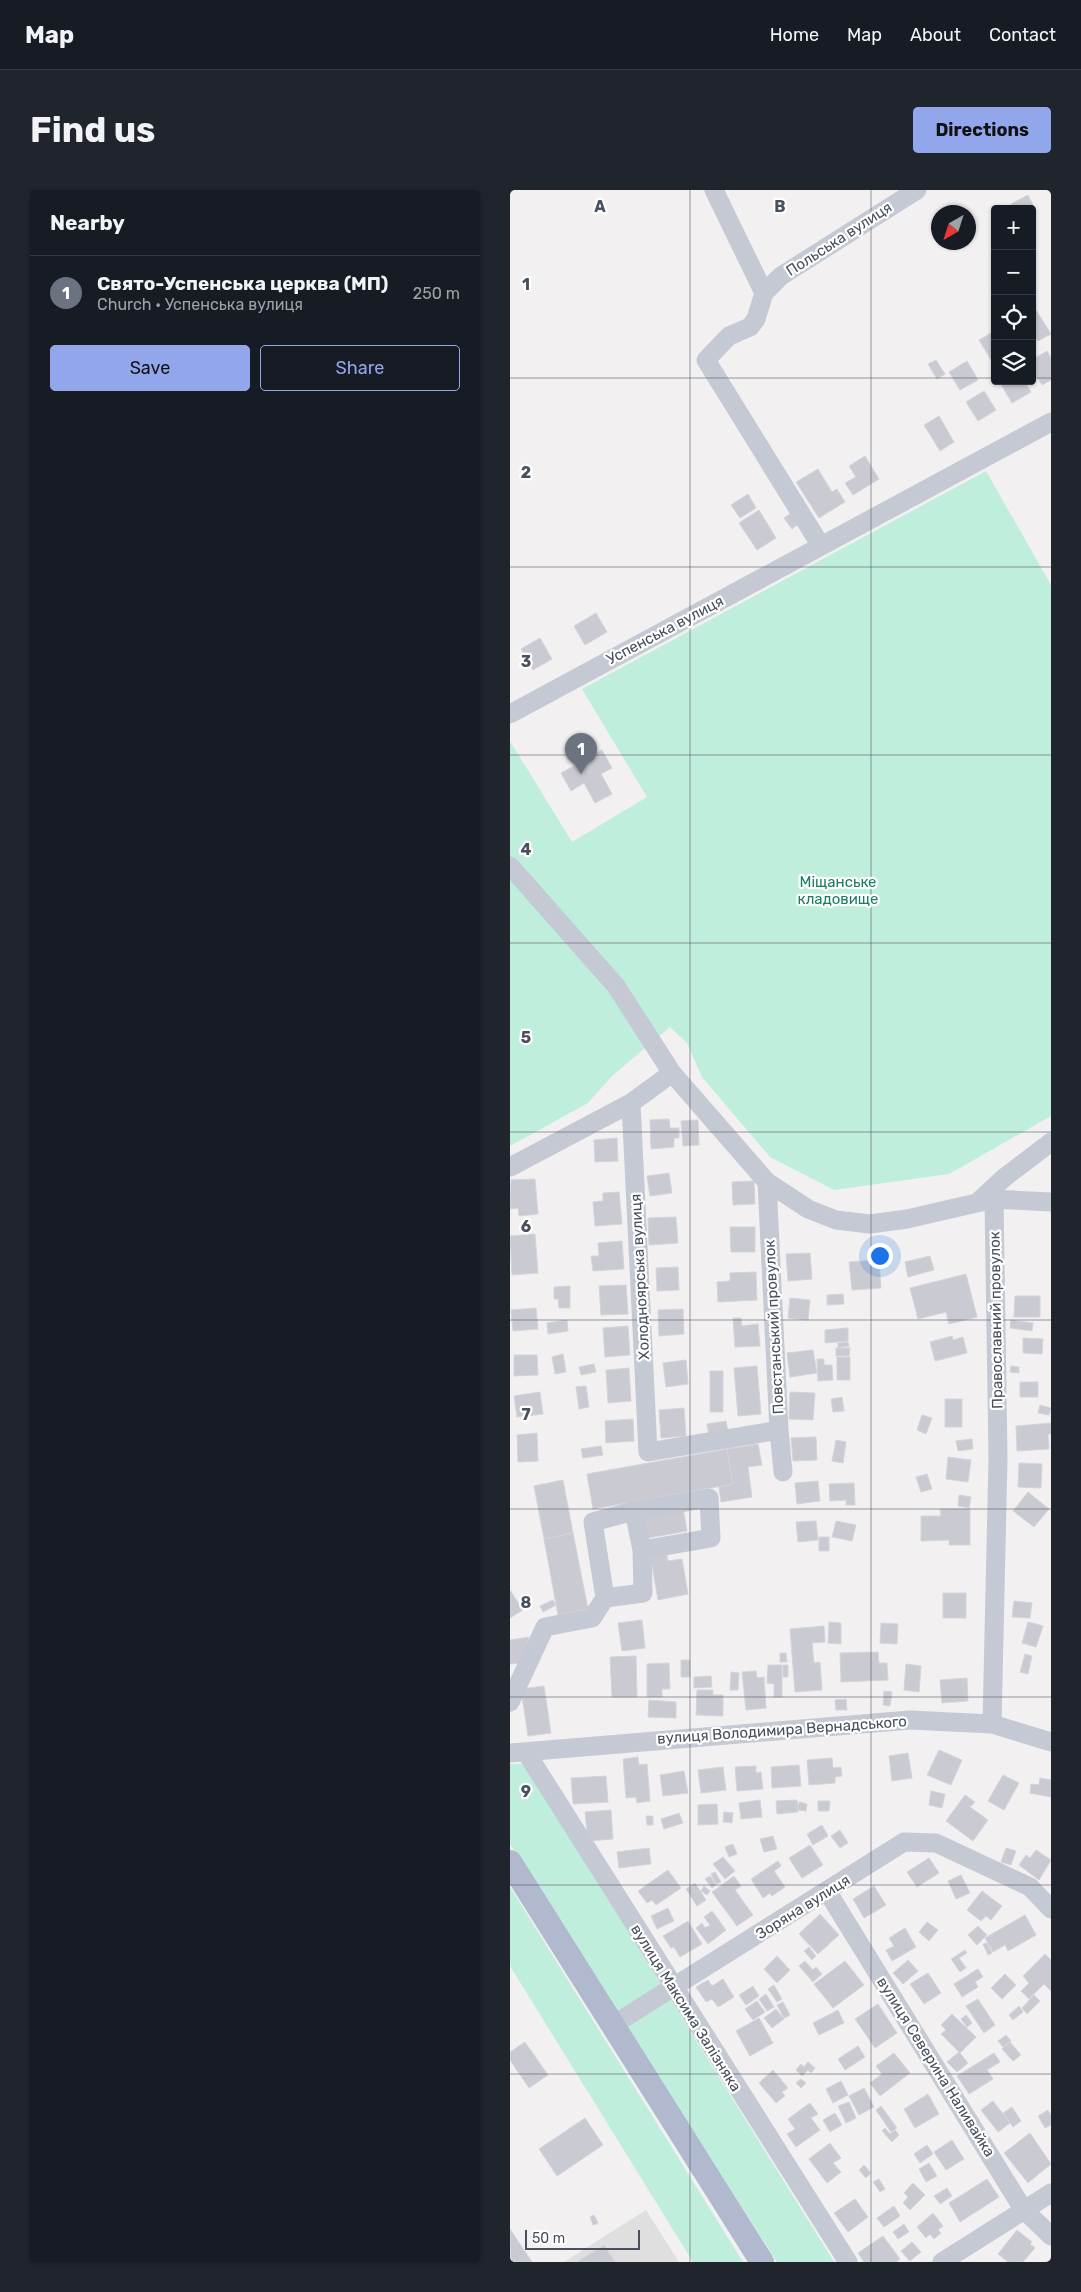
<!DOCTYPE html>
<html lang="en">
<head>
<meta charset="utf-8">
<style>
  :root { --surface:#171b24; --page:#20242c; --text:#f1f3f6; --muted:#9ea1a6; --line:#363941; --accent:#92a6ec }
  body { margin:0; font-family:Rubik,sans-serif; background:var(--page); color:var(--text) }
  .controls { position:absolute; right:15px; top:15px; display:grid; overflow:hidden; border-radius:5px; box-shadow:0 1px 4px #0004 }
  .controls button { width:45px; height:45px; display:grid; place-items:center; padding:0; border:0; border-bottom:1px solid var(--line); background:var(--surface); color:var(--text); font:25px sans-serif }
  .compass { position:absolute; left:421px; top:15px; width:45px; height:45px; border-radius:50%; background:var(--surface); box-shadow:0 1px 4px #0004; rotate:219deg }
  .scale { position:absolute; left:15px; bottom:12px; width:115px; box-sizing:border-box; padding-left:5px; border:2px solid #484f5d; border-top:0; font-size:14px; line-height:18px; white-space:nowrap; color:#484f5d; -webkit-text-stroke:4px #fff; paint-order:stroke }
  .you { position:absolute; left:369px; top:1065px; width:18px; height:18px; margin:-12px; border:4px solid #fff; border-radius:50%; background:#1a73e8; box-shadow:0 0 0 8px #1a73e833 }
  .badge { display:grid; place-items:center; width:32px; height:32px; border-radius:50%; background:var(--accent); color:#fff; font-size:16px; font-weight:700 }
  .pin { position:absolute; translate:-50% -41px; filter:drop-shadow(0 1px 2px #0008) }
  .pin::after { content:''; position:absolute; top:26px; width:18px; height:15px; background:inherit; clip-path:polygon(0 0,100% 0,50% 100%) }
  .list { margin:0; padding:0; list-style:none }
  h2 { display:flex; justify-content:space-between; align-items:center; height:65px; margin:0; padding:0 20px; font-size:21px }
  h2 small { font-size:16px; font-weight:400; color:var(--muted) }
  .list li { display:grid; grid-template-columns:32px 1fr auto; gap:15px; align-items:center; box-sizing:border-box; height:75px; padding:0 20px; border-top:1px solid var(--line) }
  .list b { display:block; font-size:19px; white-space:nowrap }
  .list p { margin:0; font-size:16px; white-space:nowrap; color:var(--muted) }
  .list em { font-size:16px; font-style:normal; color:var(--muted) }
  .actions { display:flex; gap:10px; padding:15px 20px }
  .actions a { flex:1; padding:11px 0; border:1px solid var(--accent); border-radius:5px; text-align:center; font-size:18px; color:var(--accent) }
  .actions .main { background:var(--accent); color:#111 }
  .icon { flex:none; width:28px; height:28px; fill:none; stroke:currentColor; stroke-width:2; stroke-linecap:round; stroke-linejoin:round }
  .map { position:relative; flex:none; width:541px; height:2072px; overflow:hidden; border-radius:5px }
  header { display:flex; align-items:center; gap:30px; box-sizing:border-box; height:70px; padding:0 25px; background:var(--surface); border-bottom:1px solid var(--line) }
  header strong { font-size:24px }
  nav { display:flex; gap:28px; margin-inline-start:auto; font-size:18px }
  .intro { display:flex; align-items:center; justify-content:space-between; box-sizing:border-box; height:120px; padding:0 30px }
  h1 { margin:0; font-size:35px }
  .button { padding:12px 22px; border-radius:5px; background:var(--accent); color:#111; font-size:18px; font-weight:700 }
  main { display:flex; gap:30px; padding:0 30px }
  aside { flex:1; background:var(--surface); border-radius:5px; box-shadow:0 1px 4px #0004 }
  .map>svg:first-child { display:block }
</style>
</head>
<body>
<header>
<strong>Map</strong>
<nav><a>Home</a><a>Map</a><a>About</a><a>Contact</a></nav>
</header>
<div class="intro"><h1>Find us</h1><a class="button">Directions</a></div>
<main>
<aside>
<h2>Nearby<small></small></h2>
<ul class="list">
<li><span class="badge" style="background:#6b7280">1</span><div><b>Свято-Успенська церква (МП)</b><p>Church · Успенська вулиця</p></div><em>250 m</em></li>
</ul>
<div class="actions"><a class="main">Save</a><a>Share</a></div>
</aside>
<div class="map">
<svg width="541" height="2072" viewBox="0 0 541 2072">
  <rect width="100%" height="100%" fill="#f2f0f0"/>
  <path fill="#e0dfdf" d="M136,2020L169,2072H54Z"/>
  <path fill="#c0eedc" d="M476,281L541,395V926L439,984L324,1000L260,967L192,887L177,853L160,837L102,886L78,913L0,956V551L62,652L137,607L72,499Z
    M0,1574H14L324,2072H267L0,1654Z
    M0,1697L233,2072H183L0,1776Z"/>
  <path fill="#cacbd2" stroke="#d4d4db" d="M518,5L524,17L504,19L501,14Z
    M526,120L541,144L528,151L522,141V122Z
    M481,143L485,149V172L483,173L469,150Z
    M537,161L541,168V190L532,195L522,179V170Z
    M426,170L435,184L427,189L418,174Z
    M457,171L468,190L450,200L439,182Z
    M489,191H514L521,202L502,213Z
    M474,201L486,220L468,231L456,212Z
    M429,226L444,252L430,261L414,235Z
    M355,266L369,289L343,305L335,293L346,287L339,276Z
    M308,279L322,302L327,299L335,312L309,328L286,292Z
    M238,304L246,318L230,328L221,315Z
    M249,320L266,348L247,360L229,333Z
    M285,320L293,330L282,339L274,328Z
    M86,423L97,442L75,455L64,436Z
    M30,448L42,469L23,480L11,459Z
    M75,555L81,566L92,560L102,578L91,584L102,604L85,613L74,593L61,601L51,583L64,576L58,564Z
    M159,929L160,938H169V948H164V957L141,959L140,930Z
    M188,930L189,955L173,956L171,931Z
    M107,948L108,971L85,972L84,950Z
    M159,983L162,1003L140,1006L137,986Z
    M25,989L28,1024L9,1026L8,1018L0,1019L1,990Z
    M244,991L245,1014L223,1015L222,992Z
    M109,1002L112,1034L85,1036L83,1012L93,1011V1003Z
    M166,1027L168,1053L139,1055L138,1028Z
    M220,1037H245V1062H221Z
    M25,1044L28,1083L2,1085L0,1046Z
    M112,1051L114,1079L83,1081L81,1066H89L88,1053Z
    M300,1063L302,1089L278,1091L276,1064Z
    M420,1066L424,1080L398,1087L395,1072Z
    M369,1070L371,1098L342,1100L339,1072Z
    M168,1077L169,1100L147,1101L146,1078Z
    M246,1082L247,1110L208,1112L207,1092L220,1091V1083Z
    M456,1084L467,1127L439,1134L436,1122L408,1129L400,1098Z
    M116,1095L118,1124L91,1125L89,1096Z
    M60,1096V1118H49L48,1109H44V1097Z
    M333,1104L334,1114L317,1115V1105Z
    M505,1106H530V1127H504Z
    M280,1108L300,1110L298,1130L278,1128Z
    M26,1118L28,1139L3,1141L1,1120Z
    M173,1119L174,1144L149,1146L148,1120Z
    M223,1128H231L232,1136L248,1134L250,1156L225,1157Z
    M57,1130L58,1141L38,1144L37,1133Z
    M501,1130L523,1133L522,1141L500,1138Z
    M118,1136L120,1165L95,1167L93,1138Z
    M338,1138V1151L315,1153V1140Z
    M442,1146L443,1150L453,1147L457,1163L425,1171L420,1152Z
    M513,1148L533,1149L532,1164L513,1163Z
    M338,1152L339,1156L328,1158V1153Z
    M326,1158H340L339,1166H326Z
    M303,1160L307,1183L280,1187L277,1163Z
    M53,1164L56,1182L45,1184L42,1167Z
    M4,1165H27L28,1185L4,1186Z
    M327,1167H340V1190H327Z
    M307,1169H314V1175H322L323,1190L308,1191Z
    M176,1170L178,1194L156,1197L153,1173Z
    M84,1174L86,1182L71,1185L69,1177Z
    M247,1176L251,1224L228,1226L224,1178Z
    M501,1176L509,1177V1183L500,1182Z
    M119,1178L121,1211L98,1213L96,1180Z
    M200,1181H213V1222H200Z
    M510,1192H528V1207H510Z
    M76,1196L79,1217L69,1219L66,1197Z
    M30,1202L33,1224L7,1227L4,1206Z
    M280,1202L305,1203L303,1230L279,1229Z
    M332,1207L334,1221L323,1222L321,1209Z
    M435,1209H452V1237H435Z
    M530,1215L541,1218L539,1225L528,1223Z
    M174,1218L176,1246L151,1248L149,1220Z
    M412,1225L422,1228L416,1244L407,1240Z
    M123,1229L124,1251L96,1253L95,1231Z
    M216,1231L218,1242L199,1246L197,1234Z
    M541,1233V1244H538L539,1259L507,1261L506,1236Z
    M27,1243L28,1271L8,1272L7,1245Z
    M306,1247L307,1270L283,1271L281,1248Z
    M462,1249L463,1259L448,1261L446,1251Z
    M326,1250L336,1252L333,1273L322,1271Z
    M248,1254L252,1275L238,1277L242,1307L211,1312L209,1297L223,1294L217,1259Z
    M91,1256L93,1265L73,1268L71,1259Z
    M217,1259L223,1294L83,1319L77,1284Z
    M438,1267L461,1270L458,1292L436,1289Z
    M509,1273L532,1274L531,1298L508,1297Z
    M417,1284L422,1299L411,1302L406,1287Z
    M53,1290L63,1343L34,1349L24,1296Z
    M308,1291L310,1311L287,1314L285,1293Z
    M344,1293L345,1315H336V1310L320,1311L319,1294Z
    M518,1302L539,1319L524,1337L503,1321Z
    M449,1305L461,1307L459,1318L448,1316Z
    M173,1318L177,1341L138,1348L134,1325Z
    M430,1319H460V1355H439V1350L411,1351V1326H431Z
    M306,1331L308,1350L288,1352L286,1332Z
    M326,1331L346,1335L342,1351L322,1347Z
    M63,1343L78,1419L48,1425L34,1349Z
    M309,1347H319V1361H309Z
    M156,1361L158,1371L172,1369L178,1404L148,1410L140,1364Z
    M0,1400L13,1420L0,1428Z
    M433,1403H456V1428H433Z
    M43,1410L46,1415L33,1422L30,1416Z
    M504,1411L522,1413L520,1428L502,1427Z
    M132,1430L135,1458L112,1461L108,1433Z
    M319,1432L331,1433V1454L318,1453Z
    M518,1432L533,1436L526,1457L512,1453Z
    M371,1433L388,1434L387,1454L370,1453Z
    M314,1436L315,1452L302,1453L304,1473L310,1472L312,1500L285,1502L280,1439Z
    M19,1447L10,1473L0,1474V1450Z
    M368,1462L369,1473H377L378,1490L331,1492L330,1463Z
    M270,1463H276L277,1472H270Z
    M515,1464L522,1466L518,1484L510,1482Z
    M126,1466L127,1507H102L100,1467Z
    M171,1470H180V1487H171Z
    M159,1473L160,1499H152V1507H137V1474Z
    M396,1474L411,1476L409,1502L394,1500Z
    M258,1475H272V1507H264V1494L257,1493Z
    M273,1475H278V1487H273Z
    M246,1481L247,1488L254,1487L256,1518L236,1520L232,1482Z
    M221,1482L229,1483L228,1500H220Z
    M201,1486L202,1497L184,1498V1487Z
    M457,1488L458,1511L432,1513L430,1490Z
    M34,1496L41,1543L18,1546L11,1499Z
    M187,1500H203V1505H213V1526L186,1525Z
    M374,1501L382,1502L380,1516L373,1515Z
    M336,1509L337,1520H326L325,1510Z
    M139,1510L166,1512V1528L138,1527Z
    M429,1560L452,1570L441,1595L417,1585Z
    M398,1563L402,1588L382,1591L379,1566Z
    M128,1567L129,1575L137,1574L140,1611L127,1613L126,1607L116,1608L113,1569Z
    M322,1568L323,1578L331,1577L332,1586L325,1587V1593L299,1595L297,1570Z
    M289,1575L291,1596L262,1598L261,1577Z
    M246,1576V1583L251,1582L253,1599L227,1601L225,1577Z
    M213,1577L216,1600L191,1603L188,1580Z
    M174,1581L178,1603L153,1606L150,1585Z
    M493,1585L509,1593L494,1620L478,1611Z
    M96,1586L98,1612L63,1614L61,1588Z
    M530,1588L541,1590V1607L520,1603L521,1594L529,1595Z
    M421,1601L435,1604L432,1618L419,1615Z
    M455,1605L465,1612L460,1617L478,1630L463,1651L436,1631Z
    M250,1610L252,1627L231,1629L229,1613Z
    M287,1610L288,1622L267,1624L266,1611Z
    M308,1611H320L319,1621H308Z
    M289,1612L297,1614L296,1621L288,1620Z
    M207,1614L208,1634L188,1635V1615Z
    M101,1620L103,1649L78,1651L75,1622Z
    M214,1622L223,1623L222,1633L213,1632Z
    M169,1623L173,1633L154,1639L151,1629Z
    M136,1626H143V1635H137Z
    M312,1635L318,1646L303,1655L297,1644Z
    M330,1640L338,1653L330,1658L321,1646Z
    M263,1646L267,1659L254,1662L250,1649Z
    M223,1654L227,1664L219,1667L215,1657Z
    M300,1655L313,1675L292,1688L279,1668Z
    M139,1658L141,1674L109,1678L107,1662Z
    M496,1658L506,1661L501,1675L491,1672Z
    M526,1660L541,1670L529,1690L509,1675L516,1665L520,1668Z
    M213,1667L225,1681L215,1689L203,1674Z
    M419,1668L429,1683L407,1697L397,1682Z
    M268,1671L271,1676L264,1681L275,1697L262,1706L260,1703L253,1708L241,1689Z
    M158,1680L171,1698L146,1715L142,1710L137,1713L128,1701Z
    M205,1682L211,1692L206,1694L201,1684Z
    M451,1685L460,1703L446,1709L438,1691Z
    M200,1686L206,1695L202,1698L195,1689Z
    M224,1686L231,1696L225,1700L243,1725L227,1736L202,1702Z
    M185,1693L196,1710L187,1716L176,1699Z
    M194,1696L200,1701L197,1705L191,1701Z
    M364,1696L376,1715L354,1728L343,1709Z
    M472,1701L492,1716L481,1730L476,1726L471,1731L457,1720Z
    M158,1718L164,1731L147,1739L141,1726Z
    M202,1721L216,1740L198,1754L186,1738L192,1733L195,1738L200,1735L194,1727Z
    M310,1724L329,1745L308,1764L289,1744Z
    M515,1725L526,1745L498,1761L495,1755L483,1762L475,1748Z
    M178,1731L192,1754L170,1767L164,1757L161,1758L153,1746Z
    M417,1732L428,1740L419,1751L409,1742Z
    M468,1736L477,1745L467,1755L458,1745Z
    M395,1738L406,1757L382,1771L376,1760L384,1756L379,1748Z
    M477,1753L482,1763L478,1765L473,1754Z
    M299,1757L306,1766L302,1770L294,1761Z
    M455,1760L457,1763L449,1768L456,1778L450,1782L441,1769Z
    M535,1764L541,1770V1801L534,1794L519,1809L511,1801L519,1793L513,1786Z
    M267,1766L280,1780L267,1793L254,1779Z
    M398,1770L408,1781L393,1794L383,1783Z
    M295,1771L303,1780L306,1777L312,1784L303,1792L289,1776Z
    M335,1771L354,1795L323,1818L304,1794Z
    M468,1779L473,1787L465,1792L468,1797L452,1807L444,1794Z
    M418,1783L431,1803L414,1814L400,1794Z
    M495,1784L506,1795L492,1809L481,1798Z
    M213,1789L224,1807L208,1817L202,1809L196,1812L186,1797L198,1790L202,1796Z
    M264,1795L272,1809L267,1812L258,1799Z
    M243,1796L249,1806L236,1815L229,1805Z
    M256,1804L264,1817L257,1821L249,1809Z
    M524,1805L530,1811L517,1824L512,1818Z
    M468,1809L485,1835L474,1843L456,1816Z
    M247,1811L255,1822L243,1830L235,1819Z
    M273,1812L280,1825L274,1828L267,1815Z
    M368,1814L387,1843L365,1858L345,1829Z
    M509,1816L513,1822L503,1830L499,1825Z
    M266,1819L274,1829L262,1838L254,1828Z
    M328,1820L334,1833L309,1845L303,1833Z
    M442,1824L466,1847L450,1863L431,1844L436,1840L431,1835Z
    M456,1825L462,1833L457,1837L451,1829Z
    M249,1828L263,1853L240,1866L226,1841Z
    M496,1845L501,1851L493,1857L488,1851Z
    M15,1852L38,1885L19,1898L0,1870V1862Z
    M500,1852L511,1865L503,1871L492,1859Z
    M348,1856L355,1867L335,1880L328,1869Z
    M449,1862L458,1873L447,1882L437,1872Z
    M384,1863L400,1883L370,1906L360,1893L372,1884L366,1876Z
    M484,1863L490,1872L477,1880L483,1889L459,1904L447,1886Z
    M298,1872L305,1878L301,1883L298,1880L292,1886L286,1880L291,1874L294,1877Z
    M263,1880L278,1898L272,1902L275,1906L266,1913L249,1893Z
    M291,1889L296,1893L291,1898L286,1893Z
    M331,1891L338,1905L323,1913L316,1899Z
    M354,1898L364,1917L349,1925L339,1906Z
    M418,1904L429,1924L405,1938L394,1919Z
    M483,1911L500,1933L488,1942L471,1920Z
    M339,1912L346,1928L336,1933L328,1916Z
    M300,1913L308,1924L301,1928L310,1940L286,1957L277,1944L285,1939L278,1929Z
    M371,1916L387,1938L381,1942L366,1920Z
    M502,1917L511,1931L503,1937L493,1923Z
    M538,1920L541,1926V1935L535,1938L528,1926Z
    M325,1923L332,1935L320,1942L313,1930Z
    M75,1928L93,1955L47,1986L29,1959Z
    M375,1938L380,1944L385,1940L389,1945L382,1952L372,1941Z
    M520,1943L541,1974L518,1993L494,1963Z
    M442,1950L454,1969L436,1980L424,1962Z
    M320,1953L331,1968L323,1973L331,1982L317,1993L299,1969Z
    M417,1955L423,1964L410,1973L404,1964Z
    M419,1973L427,1986L416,1992L409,1979Z
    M354,1975L361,1983L356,1988L349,1980Z
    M369,1989L375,1999L370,2002L363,1992Z
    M477,1989L489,2007L450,2032L439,2013Z
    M403,1993L415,2005L400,2020L393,2013L398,2007L394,2003Z
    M437,1998L442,2006L430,2014L424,2006Z
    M345,2009L358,2027L338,2042L324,2023Z
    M384,2016L390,2026L374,2037L367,2028Z
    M423,2023L433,2036L428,2040L431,2043L424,2049L420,2044L416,2048L407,2037Z
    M84,2025L88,2033L83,2035L80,2027Z
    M394,2034L399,2042L388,2049L383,2042Z
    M0,2039L22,2072H1Z
    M507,2040L522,2052L520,2054L525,2058L513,2072H498L488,2064Z
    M373,2046L390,2069L386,2072H354L348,2063Z
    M402,2052L411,2062L400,2071L391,2061Z
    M94,2055L105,2072H67Z"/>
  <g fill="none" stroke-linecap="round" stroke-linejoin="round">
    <path stroke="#c4c9d4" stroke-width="19" d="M204,0L254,103
      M311,356L196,170L219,146L240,137L246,129L254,103L271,86L407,0
      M0,524L541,232
      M0,676L106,796L162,883L257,992L298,1019L326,1030L360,1034L397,1029L484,1009L488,1267L482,1534
      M121,913L138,1262L269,1240
      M0,977L121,913L162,883
      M257,992L269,1240L273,1282
      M484,1009L541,1012
      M469,1011L495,987L541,952
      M95,1408L83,1332L124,1321
      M0,1512L35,1437L82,1428L95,1408L133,1403L132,1360L124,1321L199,1308L201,1348L132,1360
      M16,1562L338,2072
      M0,1563L400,1530L482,1534L541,1552
      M317,1701L513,2019L541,2046
      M103,1835L394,1652L426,1653L520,1697L541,1719
      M432,2072L541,2003"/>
    <path stroke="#b0b9ce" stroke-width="24" d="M0,1672L252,2072"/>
  </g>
  <path fill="none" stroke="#484f5d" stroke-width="1" stroke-opacity="0.55" d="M180,0V2072M361,0V2072M0,188H485M522,188H541M0,377H541M0,565H541M0,753H541M0,942H541M0,1130H541M0,1319H541M0,1507H541M0,1695H541M0,1884H541"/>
  <g text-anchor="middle" stroke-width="4.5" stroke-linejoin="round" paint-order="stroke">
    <g font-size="15" fill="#484f5d" stroke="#fff">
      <text transform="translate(329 49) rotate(-33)" y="5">Польська вулиця</text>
      <text transform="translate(155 440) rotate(-28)" y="5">Успенська вулиця</text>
      <text transform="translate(130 1087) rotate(-93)" y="5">Холодноярська вулиця</text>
      <text transform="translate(486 1130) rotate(-91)" y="5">Православний провулок</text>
      <text transform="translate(264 1137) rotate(-93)" y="5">Повстанський провулок</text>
      <text transform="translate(272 1540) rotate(-4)" y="5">вулиця Володимира Вернадського</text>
      <text transform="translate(293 1717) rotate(-32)" y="5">Зоряна вулиця</text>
      <text transform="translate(176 1818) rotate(58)" y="5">вулиця Максима Залізняка</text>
      <text transform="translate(426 1877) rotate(58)" y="5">вулиця Северина Наливайка</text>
    </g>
    <g font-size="15" fill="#197e61" stroke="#fff">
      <text x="328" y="697">Міщанське<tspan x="328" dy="17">кладовище</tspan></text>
    </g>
  </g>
  <g font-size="16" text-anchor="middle" font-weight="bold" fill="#484f5d" stroke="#fff" stroke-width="4.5" stroke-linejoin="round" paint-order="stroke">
    <text x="90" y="22">A</text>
    <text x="270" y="22">B</text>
    <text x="16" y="100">1</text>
    <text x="16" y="288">2</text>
    <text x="16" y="477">3</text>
    <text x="16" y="665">4</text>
    <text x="16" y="853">5</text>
    <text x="16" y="1042">6</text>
    <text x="16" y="1230">7</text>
    <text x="16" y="1418">8</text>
    <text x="16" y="1607">9</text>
  </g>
</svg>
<div class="controls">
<button>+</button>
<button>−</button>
<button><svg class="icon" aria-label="locate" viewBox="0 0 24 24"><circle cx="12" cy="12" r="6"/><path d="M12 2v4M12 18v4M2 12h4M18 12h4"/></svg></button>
<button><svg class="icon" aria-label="layers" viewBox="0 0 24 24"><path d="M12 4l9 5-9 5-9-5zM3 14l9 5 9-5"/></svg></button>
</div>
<svg class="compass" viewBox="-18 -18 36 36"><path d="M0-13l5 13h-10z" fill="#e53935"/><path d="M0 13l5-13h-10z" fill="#9ea1a6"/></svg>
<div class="scale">50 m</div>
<div class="you"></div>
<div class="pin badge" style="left:71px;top:584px;background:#6b7280">1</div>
</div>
</main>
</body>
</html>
